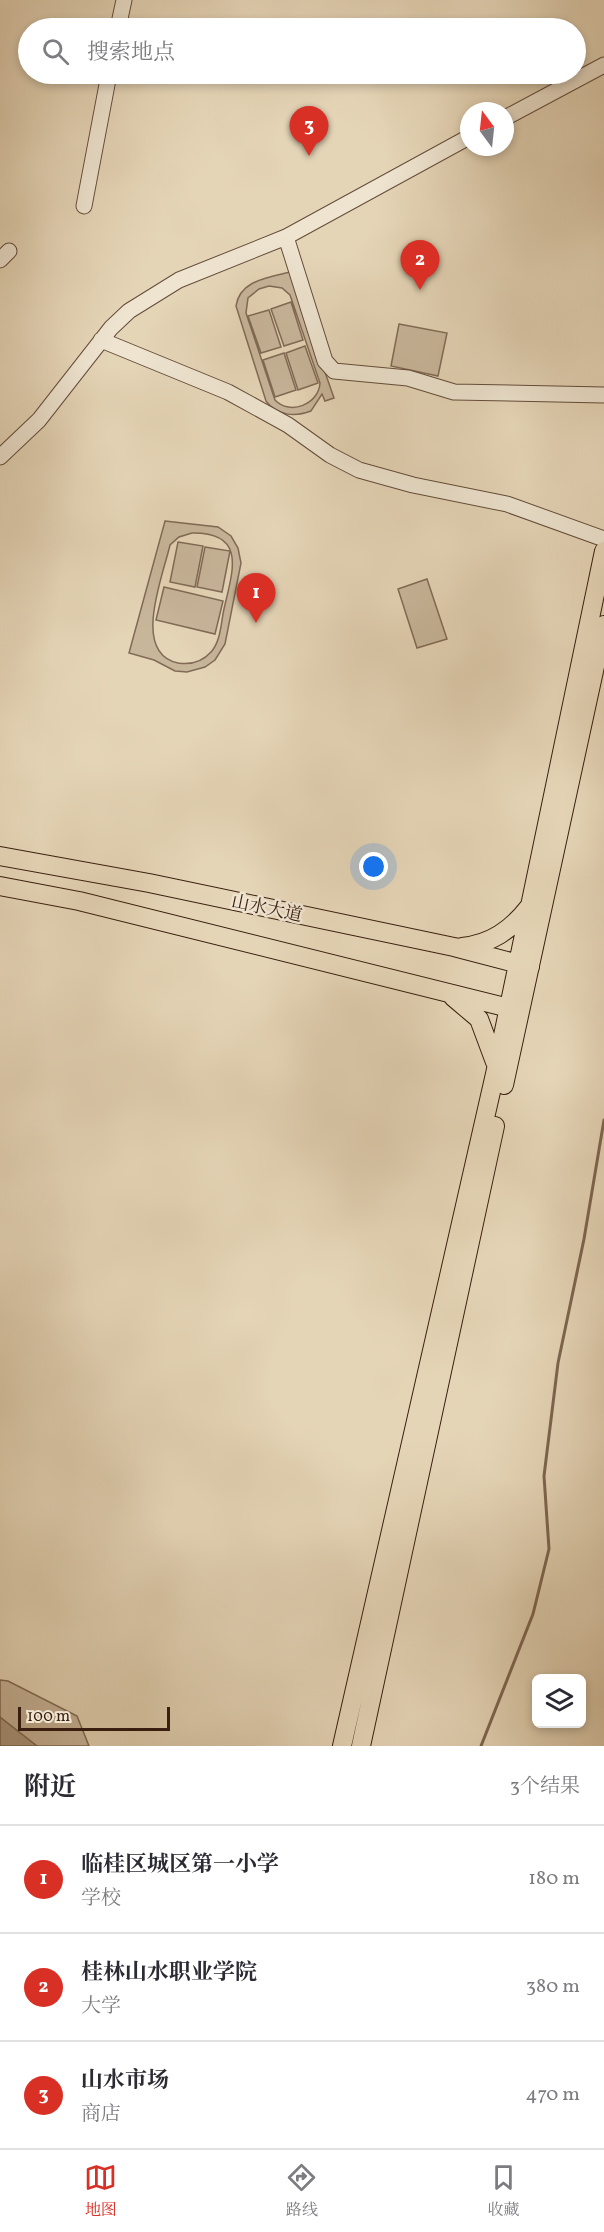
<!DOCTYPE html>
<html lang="zh">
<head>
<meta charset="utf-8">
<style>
  :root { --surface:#fff; --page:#f7f7f7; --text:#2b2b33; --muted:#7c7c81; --line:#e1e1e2; --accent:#d93025 }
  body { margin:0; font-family:Vollkorn,"Noto Serif SC",serif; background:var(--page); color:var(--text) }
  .controls { position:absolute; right:18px; bottom:18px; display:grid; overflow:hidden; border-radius:9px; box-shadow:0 3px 9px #0003 }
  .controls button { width:54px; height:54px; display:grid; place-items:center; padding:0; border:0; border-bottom:2px solid var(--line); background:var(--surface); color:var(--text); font:30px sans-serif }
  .compass { position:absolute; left:460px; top:102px; width:54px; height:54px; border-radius:50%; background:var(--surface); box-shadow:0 3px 9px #0003; rotate:345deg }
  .scale { position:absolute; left:18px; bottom:15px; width:152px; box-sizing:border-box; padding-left:6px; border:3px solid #3a1f10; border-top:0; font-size:16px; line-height:21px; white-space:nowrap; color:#3a1f10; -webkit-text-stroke:4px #eee4d0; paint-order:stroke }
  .you { position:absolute; left:374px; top:867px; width:21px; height:21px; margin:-15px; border:4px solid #fff; border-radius:50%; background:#1a73e8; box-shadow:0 0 0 9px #1a73e833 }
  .badge { display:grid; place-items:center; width:39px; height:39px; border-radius:50%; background:var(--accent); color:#fff; font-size:20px; font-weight:700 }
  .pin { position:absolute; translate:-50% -50px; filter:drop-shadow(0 2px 3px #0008) }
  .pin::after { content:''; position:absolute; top:32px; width:21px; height:18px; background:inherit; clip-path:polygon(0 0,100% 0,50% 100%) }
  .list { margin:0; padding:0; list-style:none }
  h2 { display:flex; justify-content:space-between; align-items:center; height:78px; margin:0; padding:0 24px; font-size:26px }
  h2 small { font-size:20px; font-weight:400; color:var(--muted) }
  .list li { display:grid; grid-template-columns:39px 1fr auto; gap:18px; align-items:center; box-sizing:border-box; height:108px; padding:0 24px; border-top:2px solid var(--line) }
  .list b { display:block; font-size:22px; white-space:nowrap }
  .list p { margin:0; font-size:20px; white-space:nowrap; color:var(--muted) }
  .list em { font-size:20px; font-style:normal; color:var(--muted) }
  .icon { flex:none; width:33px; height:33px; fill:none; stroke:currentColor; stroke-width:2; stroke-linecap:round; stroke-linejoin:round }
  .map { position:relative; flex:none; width:604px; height:1746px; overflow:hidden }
  .search { position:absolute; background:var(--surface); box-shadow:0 3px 9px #0003; left:18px; right:18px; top:18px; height:66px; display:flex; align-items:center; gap:15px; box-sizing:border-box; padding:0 21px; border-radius:33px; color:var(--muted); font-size:22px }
  .sheet { height:402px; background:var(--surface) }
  nav { display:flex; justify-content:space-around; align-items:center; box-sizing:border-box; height:84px; border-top:2px solid var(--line); background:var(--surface); font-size:16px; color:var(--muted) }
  nav a { display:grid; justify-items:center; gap:3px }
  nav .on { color:var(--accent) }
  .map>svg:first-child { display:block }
</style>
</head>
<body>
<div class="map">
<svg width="604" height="1746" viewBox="0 0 604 1746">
  <rect width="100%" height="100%" fill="#e5d5b7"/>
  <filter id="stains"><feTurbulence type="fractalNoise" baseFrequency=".00333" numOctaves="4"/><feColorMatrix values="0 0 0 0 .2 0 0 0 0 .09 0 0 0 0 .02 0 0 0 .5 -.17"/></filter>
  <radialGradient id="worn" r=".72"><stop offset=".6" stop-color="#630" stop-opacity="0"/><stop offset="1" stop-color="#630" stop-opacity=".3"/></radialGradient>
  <path fill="#c8b69b" stroke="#816a56" stroke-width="1.5" fill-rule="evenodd" d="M290,272L334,398L325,401L322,394L311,411C295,417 277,416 266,401L236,306C240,280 268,278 290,272ZM269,286L282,288L290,295L320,383C319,404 290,416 275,400L246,313L248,298L259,289Z
    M291,302L303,340L284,346L271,309Z
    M269,310L281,347L261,353L248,316Z
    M399,324L447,333L438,376L391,366Z
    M305,346L318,383L298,390L286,353Z
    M284,353L296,390L275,397L263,360Z
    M165,521L218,527L231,536L238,548L241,563L225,644L215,660L205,667L187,672L175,671L154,660L129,653ZM192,533C248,532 232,573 224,609C221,622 221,641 211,652C203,661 191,665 178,663C131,653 163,576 170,545L179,537Z
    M178,542L203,546L195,587L170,582Z
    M205,547L230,551L222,592L197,587Z
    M427,579L447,639L417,648L398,589Z
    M164,587L223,601L215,634L156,620Z
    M0,1680L8,1681L77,1716L89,1746H0Z"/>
  <path fill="#ab977e" stroke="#7e6752" stroke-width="1.5" d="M0,1717L37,1746H0Z"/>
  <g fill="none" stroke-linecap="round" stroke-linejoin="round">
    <path stroke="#7e6752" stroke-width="3" d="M481,1746L533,1614L549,1549L544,1476L558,1363L584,1239L604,1120"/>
    <g stroke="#654c3a" stroke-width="17">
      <path id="minor" d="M118,28L124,0
        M505,118L604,65
        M84,206L109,74
        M286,237L325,361L334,371L408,378L454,392L604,395
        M0,260L9,251
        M101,340L228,392L288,425L330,455L359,470L413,485L507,504L604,539
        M0,457L39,420L111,328L129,311L179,280L286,237L469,137"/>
    </g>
    <g stroke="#3a1f10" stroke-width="20">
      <path id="major" d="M0,856L149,883L454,947L530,967
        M0,886L79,901L517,1010
        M462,947C491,944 511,930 529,907
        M453,997L479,1019L495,1062
        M504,1085L604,625
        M342,1746L495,1074L604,551
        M361,1746L495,1126"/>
    </g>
    <use href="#minor" stroke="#eee4d0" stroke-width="15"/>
    <use href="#major" stroke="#e5d5b7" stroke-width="18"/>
  </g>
  <g text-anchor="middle" stroke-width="5" stroke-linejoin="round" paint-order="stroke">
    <g font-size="18" fill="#3a1f10" stroke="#eee4d0">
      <text transform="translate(267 908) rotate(12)" y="6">山水大道</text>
    </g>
  </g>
  <rect width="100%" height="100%" filter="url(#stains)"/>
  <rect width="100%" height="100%" fill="url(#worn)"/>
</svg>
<div class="controls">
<button><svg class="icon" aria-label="layers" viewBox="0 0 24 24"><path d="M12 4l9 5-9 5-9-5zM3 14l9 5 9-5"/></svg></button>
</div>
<svg class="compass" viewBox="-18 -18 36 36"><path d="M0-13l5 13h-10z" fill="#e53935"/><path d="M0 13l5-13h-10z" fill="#7c7c81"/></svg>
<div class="scale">100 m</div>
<div class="you"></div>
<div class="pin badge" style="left:256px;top:623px">1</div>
<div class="pin badge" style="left:420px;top:290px">2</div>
<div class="pin badge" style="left:309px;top:156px">3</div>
<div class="search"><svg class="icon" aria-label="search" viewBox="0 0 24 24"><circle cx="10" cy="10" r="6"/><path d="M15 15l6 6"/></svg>搜索地点</div>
</div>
<section class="sheet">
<h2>附近<small>3个结果</small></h2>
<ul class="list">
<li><span class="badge">1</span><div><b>临桂区城区第一小学</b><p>学校</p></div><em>180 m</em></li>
<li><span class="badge">2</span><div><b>桂林山水职业学院</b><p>大学</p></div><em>380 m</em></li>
<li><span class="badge">3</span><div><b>山水市场</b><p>商店</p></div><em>470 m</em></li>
</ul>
</section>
<nav>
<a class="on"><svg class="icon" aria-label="map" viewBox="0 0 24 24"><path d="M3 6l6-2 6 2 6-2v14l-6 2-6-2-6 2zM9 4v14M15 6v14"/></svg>地图</a>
<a><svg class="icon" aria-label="directions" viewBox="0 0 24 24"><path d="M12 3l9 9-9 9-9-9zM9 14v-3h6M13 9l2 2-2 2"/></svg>路线</a>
<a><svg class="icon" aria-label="saved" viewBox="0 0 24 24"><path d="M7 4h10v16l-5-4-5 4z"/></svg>收藏</a>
</nav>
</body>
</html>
